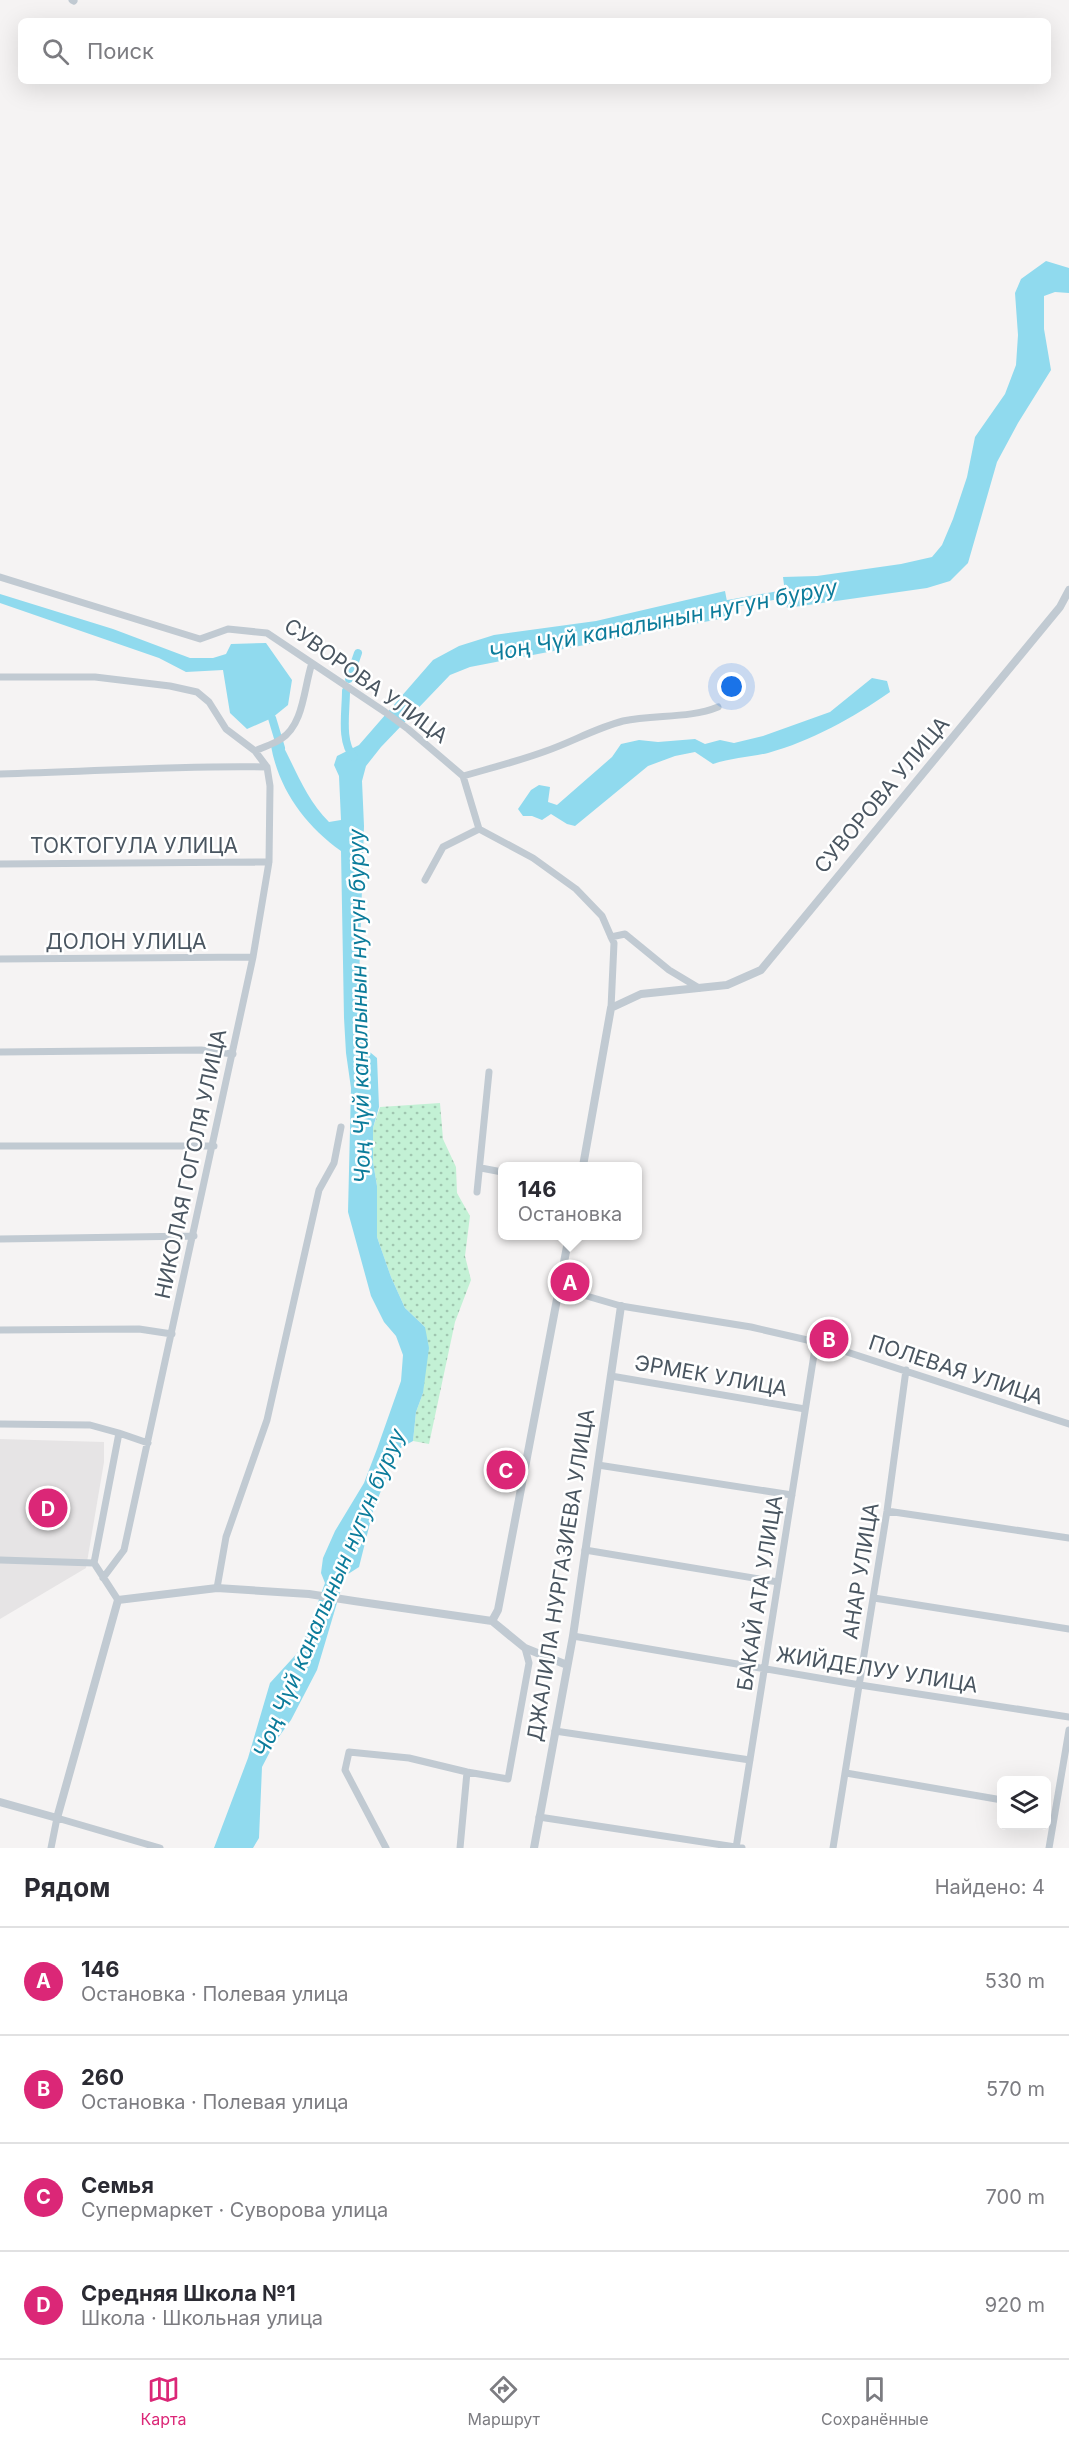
<!DOCTYPE html>
<html lang="ru">
<head>
<meta charset="utf-8">
<style>
  :root { --surface:#fff; --page:#f2f2f3; --text:#2b2b33; --muted:#7c7c81; --line:#e1e1e2; --accent:#db2777 }
  body { margin:0; font-family:Inter,sans-serif; background:var(--page); color:var(--text) }
  .controls { position:absolute; right:18px; bottom:18px; display:grid; overflow:hidden; border-radius:9px; box-shadow:0 6px 24px #0002 }
  .controls button { width:54px; height:54px; display:grid; place-items:center; padding:0; border:0; border-bottom:2px solid var(--line); background:var(--surface); color:var(--text); font:30px sans-serif }
  .you { position:absolute; left:732px; top:687px; width:21px; height:21px; margin:-15px; border:4px solid #fff; border-radius:50%; background:#1a73e8; box-shadow:0 0 0 9px #1a73e833 }
  .badge { display:grid; place-items:center; width:39px; height:39px; border-radius:50%; background:var(--accent); color:#fff; font-size:20px; font-weight:700 }
  .pin { position:absolute; translate:-50% -50%; border:3px solid #fff; box-shadow:0 2px 6px #0006 }
  .popup { position:absolute; left:498px; top:1162px; width:144px; height:78px; box-sizing:border-box; display:grid; place-content:center; border-radius:9px; background:var(--surface); filter:drop-shadow(0 2px 4px #0005); font-size:20px; white-space:nowrap; color:var(--muted) }
  .popup b { font-size:22px; color:var(--text) }
  .popup::after { content:''; position:absolute; left:50%; top:100%; margin-left:-12px; border:12px solid transparent; border-top-color:var(--surface) }
  .list { margin:0; padding:0; list-style:none }
  h2 { display:flex; justify-content:space-between; align-items:center; height:78px; margin:0; padding:0 24px; font-size:26px }
  h2 small { font-size:20px; font-weight:400; color:var(--muted) }
  .list li { display:grid; grid-template-columns:39px 1fr auto; gap:18px; align-items:center; box-sizing:border-box; height:108px; padding:0 24px; border-top:2px solid var(--line) }
  .list b { display:block; font-size:22px; white-space:nowrap }
  .list p { margin:0; font-size:20px; white-space:nowrap; color:var(--muted) }
  .list em { font-size:20px; font-style:normal; color:var(--muted) }
  .icon { flex:none; width:33px; height:33px; fill:none; stroke:currentColor; stroke-width:2; stroke-linecap:round; stroke-linejoin:round }
  .map { position:relative; flex:none; width:1069px; height:1848px; overflow:hidden }
  .search { position:absolute; background:var(--surface); box-shadow:0 6px 24px #0002; left:18px; right:18px; top:18px; height:66px; display:flex; align-items:center; gap:15px; box-sizing:border-box; padding:0 21px; border-radius:9px; color:var(--muted); font-size:22px }
  .sheet { height:510px; background:var(--surface) }
  nav { display:flex; justify-content:space-around; align-items:center; box-sizing:border-box; height:84px; border-top:2px solid var(--line); background:var(--surface); font-size:16px; color:var(--muted) }
  nav a { display:grid; justify-items:center; gap:3px }
  nav .on { color:var(--accent) }
  .map>svg:first-child { display:block }
</style>
</head>
<body>
<div class="map">
<svg width="1069" height="1848" viewBox="0 0 1069 1848">
  <defs>
    <pattern id="grass-dots" width="8" height="8" patternUnits="userSpaceOnUse" patternTransform="scale(1.5)"><rect width="8" height="8" fill="#c3f1d5"/><path d="M2 2h.1M6 6h.1" fill="none" stroke="#a0c6b0" stroke-width="1.8" stroke-linecap="round"/></pattern>
  </defs>
  <rect width="100%" height="100%" fill="#f5f3f3"/>
  <path fill="#e6e4e5" d="M0,1439L104,1442V1462L86,1568L0,1619Z"/>
  <path fill="url(#grass-dots)" d="M440,1103L443,1139L456,1167L457,1193L470,1216L465,1256L471,1280L455,1322L429,1444L413,1441L416,1412L423,1393L425,1327L405,1308L391,1277L377,1237V1186L373,1162V1128L380,1107Z"/>
  <path fill="#90daee" d="M1046,261L1069,268V293L1055,292L1044,296V329L1051,370L1018,423L997,462L968,563L950,581L927,588L787,608L783,577L817,576L901,564L932,557L942,545L953,519L967,477L975,437L1005,394L1016,365L1018,335L1015,293L1021,279Z
    M725,591L730,617L470,667L450,675L381,747L366,766L362,781L364,826L359,981L365,1048L377,1058L379,1107L373,1128V1162L377,1186V1237L391,1277L405,1308L425,1327L429,1348L423,1393L416,1412L413,1441L397,1450L373,1511L359,1567L345,1576L317,1670L291,1720L275,1742L262,1767L259,1838L253,1848H214L248,1758L270,1683L301,1649L325,1583L321,1573L323,1558L335,1531L364,1483L377,1449L401,1381L403,1355L396,1336L384,1322L371,1296L348,1212L351,1088L346,1053L344,1018L341,851C305,825 279,790 271,746L281,742C296,770 306,799 329,822L341,820L339,776L334,765L337,756L359,745L433,660L459,646L494,635L596,621Z
    M0,594L113,629L190,658H213L226,654L231,644L266,643L292,680L288,705L272,718L247,729L230,713L223,670L186,672L159,658L0,603Z
    M872,678L887,681L890,692C853,718 811,741 768,753C750,757 731,758 713,764L695,752L675,756L648,766L575,826L567,824L551,814L542,820L532,816H523L518,809L531,790L539,785L550,787L548,802L557,805L612,757L621,744L639,740L658,742L695,739L705,744L720,740L734,743L763,736L830,712Z"/>
  <g fill="none" stroke-linecap="round" stroke-linejoin="round">
    <path stroke="#90daee" stroke-width="8" d="M717,606L796,592
      M349,679L358,653
      M346,691C346,711 340,743 354,757
      M272,718L281,748"/>
    <path stroke="#c1cad2" stroke-width="7" d="M72,0L74,1
      M0,577L200,639L228,629L267,633L385,712L408,729L463,776L479,829L533,858L576,889L602,916L612,939
      M0,677H95L170,686L197,692L209,702L226,729L255,751L267,767L270,786L269,862L253,957L124,1550L103,1578
      M255,751C263,747 274,744 281,739C304,725 304,686 312,663
      M0,774C88,772 179,765 267,767
      M463,776C491,768 519,761 546,751C572,742 596,728 623,721C654,714 689,719 718,707
      M0,864L269,862
      M425,880L443,847L479,829
      M0,959L253,957
      M611,1008L614,943L611,937L625,934L669,970L699,988
      M0,1052L201,1050L233,1054
      M0,1146H214
      M481,1168L502,1172
      M477,1192L489,1072
      M0,1239L194,1236
      M559,1288L621,1306L751,1327L816,1342L1069,1424
      M0,1330L139,1329L172,1334
      M611,1376L805,1409
      M0,1424L90,1425L119,1433L94,1563L118,1600
      M119,1433L148,1443
      M598,1465L792,1495
      M887,1511L1069,1538
      M585,1550L778,1582
      M0,1560L94,1563
      M217,1588L226,1537L267,1420L319,1190L334,1163L341,1127
      M874,1598L1069,1629
      M573,1636L860,1685L1069,1717
      M555,1731L750,1760
      M846,1773L1002,1800
      M539,1817L742,1848
      M51,1848L57,1818L160,1848
      M386,1848L345,1770L349,1752L409,1758L467,1772L508,1779L529,1663L525,1648
      M460,1848L467,1772
      M736,1848L816,1342
      M833,1848L887,1511L906,1370
      M1049,1848L1069,1730"/>
    <path stroke="#c1cad2" stroke-width="8" d="M583,1166L611,1008L641,994L727,985L761,970L1060,607L1069,590
      M492,1621L498,1610L569,1236
      M0,1802L57,1818L118,1600L217,1588L309,1594L354,1601L492,1621L525,1648L567,1665
      M534,1848L573,1636L621,1306"/>
  </g>
  <g text-anchor="middle" stroke-width="5" stroke-linejoin="round" paint-order="stroke">
    <g font-size="21" fill="#4a5661" stroke="#fff">
      <text transform="translate(366 681) rotate(36)" y="7">СУВОРОВА УЛИЦА</text>
      <text transform="translate(882 795) rotate(-50)" y="7">СУВОРОВА УЛИЦА</text>
      <text x="134" y="853">ТОКТОГУЛА УЛИЦА</text>
      <text x="126" y="949">ДОЛОН УЛИЦА</text>
      <text transform="translate(191 1164) rotate(-78)" y="7">НИКОЛАЯ ГОГОЛЯ УЛИЦА</text>
      <text transform="translate(956 1370) rotate(18)" y="7">ПОЛЕВАЯ УЛИЦА</text>
      <text transform="translate(711 1376) rotate(10)" y="7">ЭРМЕК УЛИЦА</text>
      <text transform="translate(861 1571) rotate(-81)" y="7">АНАР УЛИЦА</text>
      <text transform="translate(561 1575) rotate(-81)" y="7">ДЖАЛИЛА НУРГАЗИЕВА УЛИЦА</text>
      <text transform="translate(760 1593) rotate(-81)" y="7">БАКАЙ АТА УЛИЦА</text>
      <text transform="translate(877 1670) rotate(9)" y="7">ЖИЙДЕЛУУ УЛИЦА</text>
    </g>
    <g font-size="22" font-style="italic" fill="#0c7c9b" stroke="#fff">
      <text transform="translate(663 620) rotate(-11)" y="8">Чоң Чүй каналынын нугун буруу</text>
      <text transform="translate(359 1006) rotate(-91)" y="8">Чоң Чүй каналынын нугун буруу</text>
      <text transform="translate(329 1593) rotate(-67)" y="8">Чоң Чүй каналынын нугун буруу</text>
    </g>
  </g>
</svg>
<div class="controls">
<button><svg class="icon" aria-label="layers" viewBox="0 0 24 24"><path d="M12 4l9 5-9 5-9-5zM3 14l9 5 9-5"/></svg></button>
</div>
<div class="you"></div>
<div class="pin badge" style="left:570px;top:1282px">A</div>
<div class="popup"><b>146</b>Остановка</div>
<div class="pin badge" style="left:829px;top:1339px">B</div>
<div class="pin badge" style="left:506px;top:1470px">C</div>
<div class="pin badge" style="left:48px;top:1508px">D</div>
<div class="search"><svg class="icon" aria-label="search" viewBox="0 0 24 24"><circle cx="10" cy="10" r="6"/><path d="M15 15l6 6"/></svg>Поиск</div>
</div>
<section class="sheet">
<h2>Рядом<small>Найдено: 4</small></h2>
<ul class="list">
<li><span class="badge">A</span><div><b>146</b><p>Остановка · Полевая улица</p></div><em>530 m</em></li>
<li><span class="badge">B</span><div><b>260</b><p>Остановка · Полевая улица</p></div><em>570 m</em></li>
<li><span class="badge">C</span><div><b>Семья</b><p>Супермаркет · Суворова улица</p></div><em>700 m</em></li>
<li><span class="badge">D</span><div><b>Средняя Школа №1</b><p>Школа · Школьная улица</p></div><em>920 m</em></li>
</ul>
</section>
<nav>
<a class="on"><svg class="icon" aria-label="map" viewBox="0 0 24 24"><path d="M3 6l6-2 6 2 6-2v14l-6 2-6-2-6 2zM9 4v14M15 6v14"/></svg>Карта</a>
<a><svg class="icon" aria-label="directions" viewBox="0 0 24 24"><path d="M12 3l9 9-9 9-9-9zM9 14v-3h6M13 9l2 2-2 2"/></svg>Маршрут</a>
<a><svg class="icon" aria-label="saved" viewBox="0 0 24 24"><path d="M7 4h10v16l-5-4-5 4z"/></svg>Сохранённые</a>
</nav>
</body>
</html>
